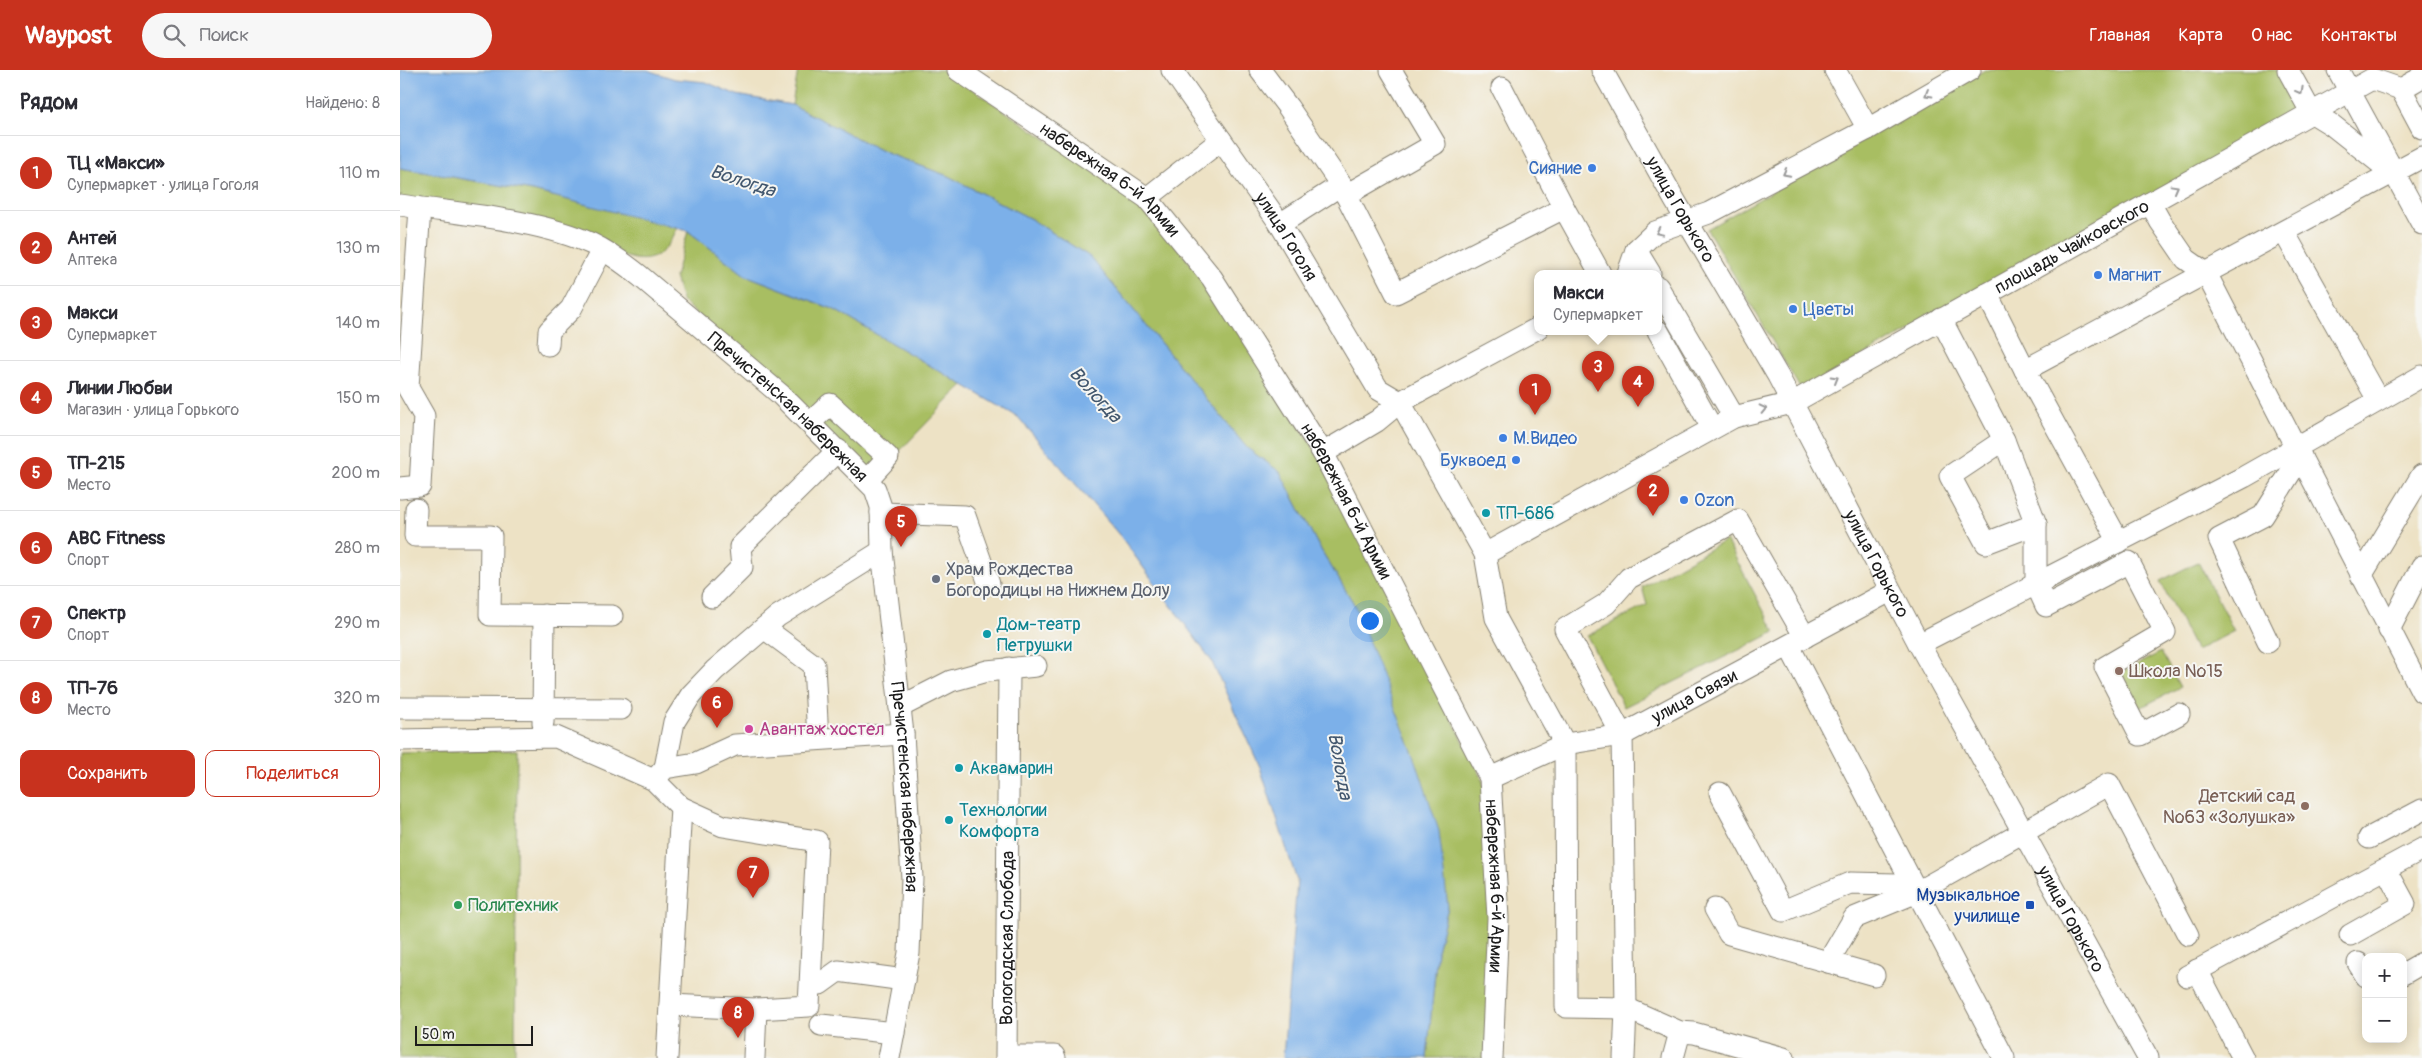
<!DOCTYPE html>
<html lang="ru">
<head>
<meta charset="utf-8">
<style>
  :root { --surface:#fff; --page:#f7f7f7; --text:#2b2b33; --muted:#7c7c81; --line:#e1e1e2; --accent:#c8321e }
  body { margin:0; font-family:Pangolin,sans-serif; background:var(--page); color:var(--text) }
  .controls { position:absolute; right:15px; bottom:15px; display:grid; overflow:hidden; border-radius:10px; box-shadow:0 2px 12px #0003 }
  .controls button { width:45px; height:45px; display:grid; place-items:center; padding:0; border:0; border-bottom:1px solid var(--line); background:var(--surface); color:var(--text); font:25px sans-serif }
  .scale { position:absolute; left:15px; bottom:12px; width:118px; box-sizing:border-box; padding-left:5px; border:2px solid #1c1c1c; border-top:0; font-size:14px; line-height:18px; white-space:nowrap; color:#1c1c1c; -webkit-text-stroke:4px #f6f6f2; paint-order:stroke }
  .you { position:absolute; left:969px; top:550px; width:18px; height:18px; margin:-12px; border:4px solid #fff; border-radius:50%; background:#1a73e8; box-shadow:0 0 0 8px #1a73e833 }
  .badge { display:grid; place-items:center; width:32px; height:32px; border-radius:50%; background:var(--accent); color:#fff; font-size:16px; font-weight:700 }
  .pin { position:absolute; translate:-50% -41px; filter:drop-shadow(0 1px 2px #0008) }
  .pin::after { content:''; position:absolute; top:26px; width:18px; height:15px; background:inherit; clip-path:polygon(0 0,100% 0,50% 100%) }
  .popup { position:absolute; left:1134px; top:200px; width:128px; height:65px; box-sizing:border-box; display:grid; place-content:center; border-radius:10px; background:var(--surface); filter:drop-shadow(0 1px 4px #0005); font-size:16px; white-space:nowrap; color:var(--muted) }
  .popup b { font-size:19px; color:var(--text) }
  .popup::after { content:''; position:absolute; left:50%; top:100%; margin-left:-10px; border:10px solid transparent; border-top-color:var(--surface) }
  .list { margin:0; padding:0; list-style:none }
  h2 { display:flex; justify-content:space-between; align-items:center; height:65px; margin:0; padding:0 20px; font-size:21px }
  h2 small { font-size:16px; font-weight:400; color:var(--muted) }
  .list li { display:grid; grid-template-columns:32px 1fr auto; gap:15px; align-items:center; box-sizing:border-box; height:75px; padding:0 20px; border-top:1px solid var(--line) }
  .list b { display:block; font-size:19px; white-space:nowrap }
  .list p { margin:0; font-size:16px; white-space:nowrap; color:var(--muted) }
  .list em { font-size:16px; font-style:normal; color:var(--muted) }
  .actions { display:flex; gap:10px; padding:15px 20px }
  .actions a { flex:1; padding:11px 0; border:1px solid var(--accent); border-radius:10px; text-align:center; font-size:18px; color:var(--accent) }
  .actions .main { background:var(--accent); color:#fff }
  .icon { flex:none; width:28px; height:28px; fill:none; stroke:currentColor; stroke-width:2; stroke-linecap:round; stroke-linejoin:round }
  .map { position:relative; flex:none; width:2022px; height:988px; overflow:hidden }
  header { display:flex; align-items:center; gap:30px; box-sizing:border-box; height:70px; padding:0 25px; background:var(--accent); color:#fff }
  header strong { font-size:24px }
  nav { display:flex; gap:28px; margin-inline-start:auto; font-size:18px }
  .search { width:350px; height:45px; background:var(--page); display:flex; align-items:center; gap:12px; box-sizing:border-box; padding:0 18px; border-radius:28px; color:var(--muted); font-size:19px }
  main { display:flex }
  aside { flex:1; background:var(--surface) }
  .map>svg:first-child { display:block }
</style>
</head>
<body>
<header>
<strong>Waypost</strong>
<div class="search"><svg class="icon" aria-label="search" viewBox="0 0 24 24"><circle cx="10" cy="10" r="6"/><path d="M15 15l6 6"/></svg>Поиск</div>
<nav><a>Главная</a><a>Карта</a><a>О нас</a><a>Контакты</a></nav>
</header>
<main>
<aside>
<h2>Рядом<small>Найдено: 8</small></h2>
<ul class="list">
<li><span class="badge">1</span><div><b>ТЦ «Макси»</b><p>Супермаркет · улица Гоголя</p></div><em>110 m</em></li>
<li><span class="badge">2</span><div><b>Антей</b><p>Аптека</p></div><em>130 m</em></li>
<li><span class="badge">3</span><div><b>Макси</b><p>Супермаркет</p></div><em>140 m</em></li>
<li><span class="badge">4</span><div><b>Линии Любви</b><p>Магазин · улица Горького</p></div><em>150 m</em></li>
<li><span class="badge">5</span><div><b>ТП-215</b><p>Место</p></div><em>200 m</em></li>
<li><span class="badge">6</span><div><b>ABC Fitness</b><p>Спорт</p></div><em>280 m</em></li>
<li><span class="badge">7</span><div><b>Спектр</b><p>Спорт</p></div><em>290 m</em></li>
<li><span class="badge">8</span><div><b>ТП-76</b><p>Место</p></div><em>320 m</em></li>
</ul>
<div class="actions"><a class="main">Сохранить</a><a>Поделиться</a></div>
</aside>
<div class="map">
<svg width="2022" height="988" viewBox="0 0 2022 988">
  <rect width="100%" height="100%" fill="#f6f6f2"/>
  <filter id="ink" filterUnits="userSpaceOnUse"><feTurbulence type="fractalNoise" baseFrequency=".02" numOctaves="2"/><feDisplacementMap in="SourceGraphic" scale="10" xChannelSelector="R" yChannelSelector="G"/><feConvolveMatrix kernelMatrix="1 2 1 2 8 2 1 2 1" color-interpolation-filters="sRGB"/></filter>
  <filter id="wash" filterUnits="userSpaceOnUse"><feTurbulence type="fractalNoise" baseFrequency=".0096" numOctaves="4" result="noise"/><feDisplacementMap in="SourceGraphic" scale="20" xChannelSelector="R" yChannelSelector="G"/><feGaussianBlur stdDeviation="1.12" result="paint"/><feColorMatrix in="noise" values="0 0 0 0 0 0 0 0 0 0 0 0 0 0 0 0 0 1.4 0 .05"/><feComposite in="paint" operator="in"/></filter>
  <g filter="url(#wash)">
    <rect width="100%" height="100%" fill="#ede2c5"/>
    <path fill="#a8be62" stroke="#626d3f" d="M398,0H544L742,134L806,213L919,386L1083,710L1092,848L1086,988H1027L1037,881L1048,837L954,534L918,475L880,402L847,378L690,187L631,149L548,106L486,83L392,35Z
      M1585,0H1877L1901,42L1401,320L1307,159Z
      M0,98L133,121L278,157C269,176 259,193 235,189L0,129Z
      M288,161L345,205L433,239L563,315L492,389L467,398L282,231L275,207Z
      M1326,470L1375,562L1224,637L1187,566L1247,535L1242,517Z
      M1798,492L1834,561L1796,581L1760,511Z
      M1761,582L1780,617L1740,638L1721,603Z
      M117,680L115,988H0V683Z"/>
    <path fill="#7bb0e9" stroke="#4c6682" d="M0,0H247L275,9L306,12L337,25L392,35L486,83L548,106L631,149L690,187L847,378L880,402L918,475L954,534L1016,691L1039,761L1048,837L1037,881L1027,988H883L897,811L860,697L811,590L721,467L618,347L433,239L345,205L288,161L133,121L0,98Z"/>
  </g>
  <g filter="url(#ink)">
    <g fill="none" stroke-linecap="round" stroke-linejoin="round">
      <g stroke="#847f70" stroke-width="23">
        <g id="minor">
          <path id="s1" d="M558,0L747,128L812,208L923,383L1090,708L1098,848L1092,988"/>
          <path id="s2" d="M772,0L880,154L978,319L1000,332L1085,484L1334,347L1392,333L1972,9L2001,19L2022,7"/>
          <path d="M860,0L888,37L941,115L996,223L1164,138L1200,203"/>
          <path id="s3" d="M1202,0L1274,129L1378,306L1519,574L1748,988"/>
          <path d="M1435,0L1468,59"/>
          <path d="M1888,0L1911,42L1932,55L1985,97"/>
          <path d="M1938,0L2022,154"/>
          <path d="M1102,18L1164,138"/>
          <path d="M2001,19L2022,58"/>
          <path d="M946,125L1035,74L991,0"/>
          <path d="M747,128L821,70"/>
          <path d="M1750,133L1760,151L1786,189L1806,203C1879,342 1949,483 2022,622"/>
          <path id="s4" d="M0,135C60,144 138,149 192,174C209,182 225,194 240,206L380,324L475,419L481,437L482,481L503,664L512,808L509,883L489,988"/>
          <path d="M880,154L941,115"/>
          <path d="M1884,162L1978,330"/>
          <path d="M1236,180L1250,203"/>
          <path d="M1228,203L1236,180L1255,162L1309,143L1468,59L1570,0"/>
          <path d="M1258,217L1334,347"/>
          <path d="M1587,224L1625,300L1719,472"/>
          <path d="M1541,249L1604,370L1550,406L1586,473L1636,454V514L1646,536L1729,492L1765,562L1705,597L1740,665L1779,644"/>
          <path d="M1258,261L1312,358"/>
          <path d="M148,275L149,261L171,239L202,180"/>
          <path d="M1625,300L2022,87"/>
          <path d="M410,353L430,334L488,387L467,410"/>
          <path d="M1604,370L1636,454"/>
          <path d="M923,383L977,351L1000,332L1138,258"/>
          <path d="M0,418L20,416L24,346L8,318L20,138"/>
          <path d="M16,439L15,466H91L90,545L212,546"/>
          <path d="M481,443L565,446L589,514"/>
          <path d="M1085,484L1096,548L1165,674L1166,937L1226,938L1280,962L1294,963L1384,988"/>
          <path d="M1961,506L2022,405"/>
          <path d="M312,527L342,497L340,477L438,380"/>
          <path d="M364,558L414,595L418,669"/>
          <path d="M1989,560L2022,496"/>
          <path d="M1868,572L1819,469L1863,446L1901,386"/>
          <path d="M1519,574L1844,407L2022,306"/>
          <path d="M1389,576L1517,822"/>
          <path d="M500,637L551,611L587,601L636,596"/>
          <path d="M0,638L221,639"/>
          <path d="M143,653L144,545"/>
          <path d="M0,670L156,667L254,710L281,737L323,756L417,771L409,936L356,939L270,935"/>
          <path d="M265,698L274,652L291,625L315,600L378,546L482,481"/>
          <path d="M257,707L265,698L296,693L335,675L503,664"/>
          <path id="s5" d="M1090,708L1165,674L1222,665L1490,521"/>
          <path d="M1320,723L1383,841L1450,813L1497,814L1517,822"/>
          <path d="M1969,768L2022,740"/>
          <path d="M1315,839L1329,864L1474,905"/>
          <path d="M1950,865L2005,834L1986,799"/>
          <path d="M1428,892L1454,848L1517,822"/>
          <path d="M1958,893L1966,906"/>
          <path d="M1797,900L1843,988"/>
          <path d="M2003,904L2022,893"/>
          <path d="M1787,906L2022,779"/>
          <path d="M420,914L438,901L504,910"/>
          <path d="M421,955L494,963"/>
          <path d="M607,986H654L655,988"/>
          <path d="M267,988L281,737"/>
          <path d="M354,988L356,939"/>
          <path id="s6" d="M606,988L609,598"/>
          <path d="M1224,988L1226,938L1222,665L1165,559L1206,534L1229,508L1338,450L1405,567"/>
          <path d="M1273,988L1280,962"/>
          <path d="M1604,988L1517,822L1709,714L1788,865"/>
        </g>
      </g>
      <use href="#minor" stroke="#fff" stroke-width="21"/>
    </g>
    <defs><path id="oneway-chevron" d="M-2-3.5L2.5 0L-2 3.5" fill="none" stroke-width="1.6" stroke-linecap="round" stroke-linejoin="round" transform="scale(1.25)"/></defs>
    <g stroke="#999">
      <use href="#oneway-chevron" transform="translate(1900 21) rotate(61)"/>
      <use href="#oneway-chevron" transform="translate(1528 24) rotate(150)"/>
      <use href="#oneway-chevron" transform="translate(1386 103) rotate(152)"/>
      <use href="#oneway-chevron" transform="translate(1775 118) rotate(-29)"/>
      <use href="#oneway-chevron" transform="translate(1259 162) rotate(154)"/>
      <use href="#oneway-chevron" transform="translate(1435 309) rotate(-30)"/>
      <use href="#oneway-chevron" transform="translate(1363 339) rotate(-13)"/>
    </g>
  </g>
  <g fill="#3f7fe0" stroke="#f6f6f2" stroke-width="2">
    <circle cx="1192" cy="98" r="5"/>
    <circle cx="1698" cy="205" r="5"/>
    <circle cx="1393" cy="239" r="5"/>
    <circle cx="1103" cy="368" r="5"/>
    <circle cx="1116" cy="390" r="5"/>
    <circle cx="1284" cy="430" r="5"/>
  </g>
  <g fill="#0f9aa8" stroke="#f6f6f2" stroke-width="2">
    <circle cx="1086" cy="443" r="5"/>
    <circle cx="587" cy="564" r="5"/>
    <circle cx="559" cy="698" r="5"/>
    <circle cx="549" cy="750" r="5"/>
  </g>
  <circle fill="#6b7280" stroke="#f6f6f2" stroke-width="2" cx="536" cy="509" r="5"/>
  <g fill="#8d6e63" stroke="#f6f6f2" stroke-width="2">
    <circle cx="1719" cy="601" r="5"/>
    <circle cx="1905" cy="736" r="5"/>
  </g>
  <circle fill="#d1479c" stroke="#f6f6f2" stroke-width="2" cx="349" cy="659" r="5"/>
  <circle fill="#2e9e5b" stroke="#f6f6f2" stroke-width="2" cx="58" cy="835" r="5"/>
  <rect fill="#1a4fb4" stroke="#f6f6f2" stroke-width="2" x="1625" y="830" width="10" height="10" rx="2.5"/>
  <g text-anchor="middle" stroke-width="4" stroke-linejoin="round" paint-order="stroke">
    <g font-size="18" fill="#366cbe" stroke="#f6f6f2" text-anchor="start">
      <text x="1182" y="104" text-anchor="end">Сияние</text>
      <text x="1708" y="211">Магнит</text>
      <text x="1403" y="245">Цветы</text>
      <text x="1113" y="374">М.Видео</text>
      <text x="1106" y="396" text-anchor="end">Буквоед</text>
      <text x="1294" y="436">Ozon</text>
    </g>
    <g font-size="18" fill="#1c1c1c" stroke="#f6f6f2">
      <text dy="6" stroke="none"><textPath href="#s1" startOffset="188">набережная 6-й Армии</textPath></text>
      <text dy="6" stroke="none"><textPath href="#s3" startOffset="160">улица Горького</textPath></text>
      <text dy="6" stroke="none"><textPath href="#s2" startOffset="202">улица Гоголя</textPath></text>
      <text dy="6" stroke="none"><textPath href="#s2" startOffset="1244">площадь Чайковского</textPath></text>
      <text dy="6" stroke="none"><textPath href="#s4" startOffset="452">Пречистенская набережная</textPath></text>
      <text dy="6" stroke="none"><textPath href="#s1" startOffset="592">набережная 6-й Армии</textPath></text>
      <text dy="6" stroke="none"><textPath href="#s3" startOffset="565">улица Горького</textPath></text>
      <text dy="6" stroke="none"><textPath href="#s5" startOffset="222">улица Связи</textPath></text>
      <text dy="6" stroke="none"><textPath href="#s4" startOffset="872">Пречистенская набережная</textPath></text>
      <text dy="6" stroke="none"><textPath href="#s1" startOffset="1012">набережная 6-й Армии</textPath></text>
      <text dy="6" stroke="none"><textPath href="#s3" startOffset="970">улица Горького</textPath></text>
      <text dy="6" stroke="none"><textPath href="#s6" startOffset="120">Вологодская Слобода</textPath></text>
    </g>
    <g font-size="18" fill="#0d838f" stroke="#f6f6f2" text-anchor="start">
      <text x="1096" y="449">ТП-686</text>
      <text x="597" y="560">Дом-театр<tspan x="597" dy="21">Петрушки</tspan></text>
      <text x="569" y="704">Аквамарин</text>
      <text x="559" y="746">Технологии<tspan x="559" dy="21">Комфорта</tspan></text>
    </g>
    <g font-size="18" fill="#5b616d" stroke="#f6f6f2" text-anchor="start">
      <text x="546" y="505">Храм Рождества<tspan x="546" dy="21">Богородицы на Нижнем Долу</tspan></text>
    </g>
    <g font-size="18" fill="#785e54" stroke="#f6f6f2" text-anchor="start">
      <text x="1729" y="607">Школа №15</text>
      <text x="1895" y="732" text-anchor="end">Детский сад<tspan x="1895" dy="21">№63 «Золушка»</tspan></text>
    </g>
    <g font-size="18" fill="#b23c85" stroke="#f6f6f2" text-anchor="start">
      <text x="359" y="665">Авантаж хостел</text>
    </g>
    <g font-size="18" fill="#164399" stroke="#f6f6f2" text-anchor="end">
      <text x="1620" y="831">Музыкальное<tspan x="1620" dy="21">училище</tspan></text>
    </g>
    <g font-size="18" fill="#27864d" stroke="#f6f6f2" text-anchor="start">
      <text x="68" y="841">Политехник</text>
    </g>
    <g font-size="19" font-style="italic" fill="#42576e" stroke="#f6f6f2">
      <text transform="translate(343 110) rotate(18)" y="7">Вологда</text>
      <text transform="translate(696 324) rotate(48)" y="7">Вологда</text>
      <text transform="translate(941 696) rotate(80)" y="7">Вологда</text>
    </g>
  </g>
</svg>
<div class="controls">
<button>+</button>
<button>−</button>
</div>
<div class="scale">50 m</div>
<div class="you"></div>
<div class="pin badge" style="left:1135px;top:345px">1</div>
<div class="pin badge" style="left:1253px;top:446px">2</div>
<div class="pin badge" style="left:1198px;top:322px">3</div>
<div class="popup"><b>Макси</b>Супермаркет</div>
<div class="pin badge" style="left:1238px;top:337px">4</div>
<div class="pin badge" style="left:501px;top:477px">5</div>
<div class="pin badge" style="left:317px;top:658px">6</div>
<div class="pin badge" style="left:353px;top:828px">7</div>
<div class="pin badge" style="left:338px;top:968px">8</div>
</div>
</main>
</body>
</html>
